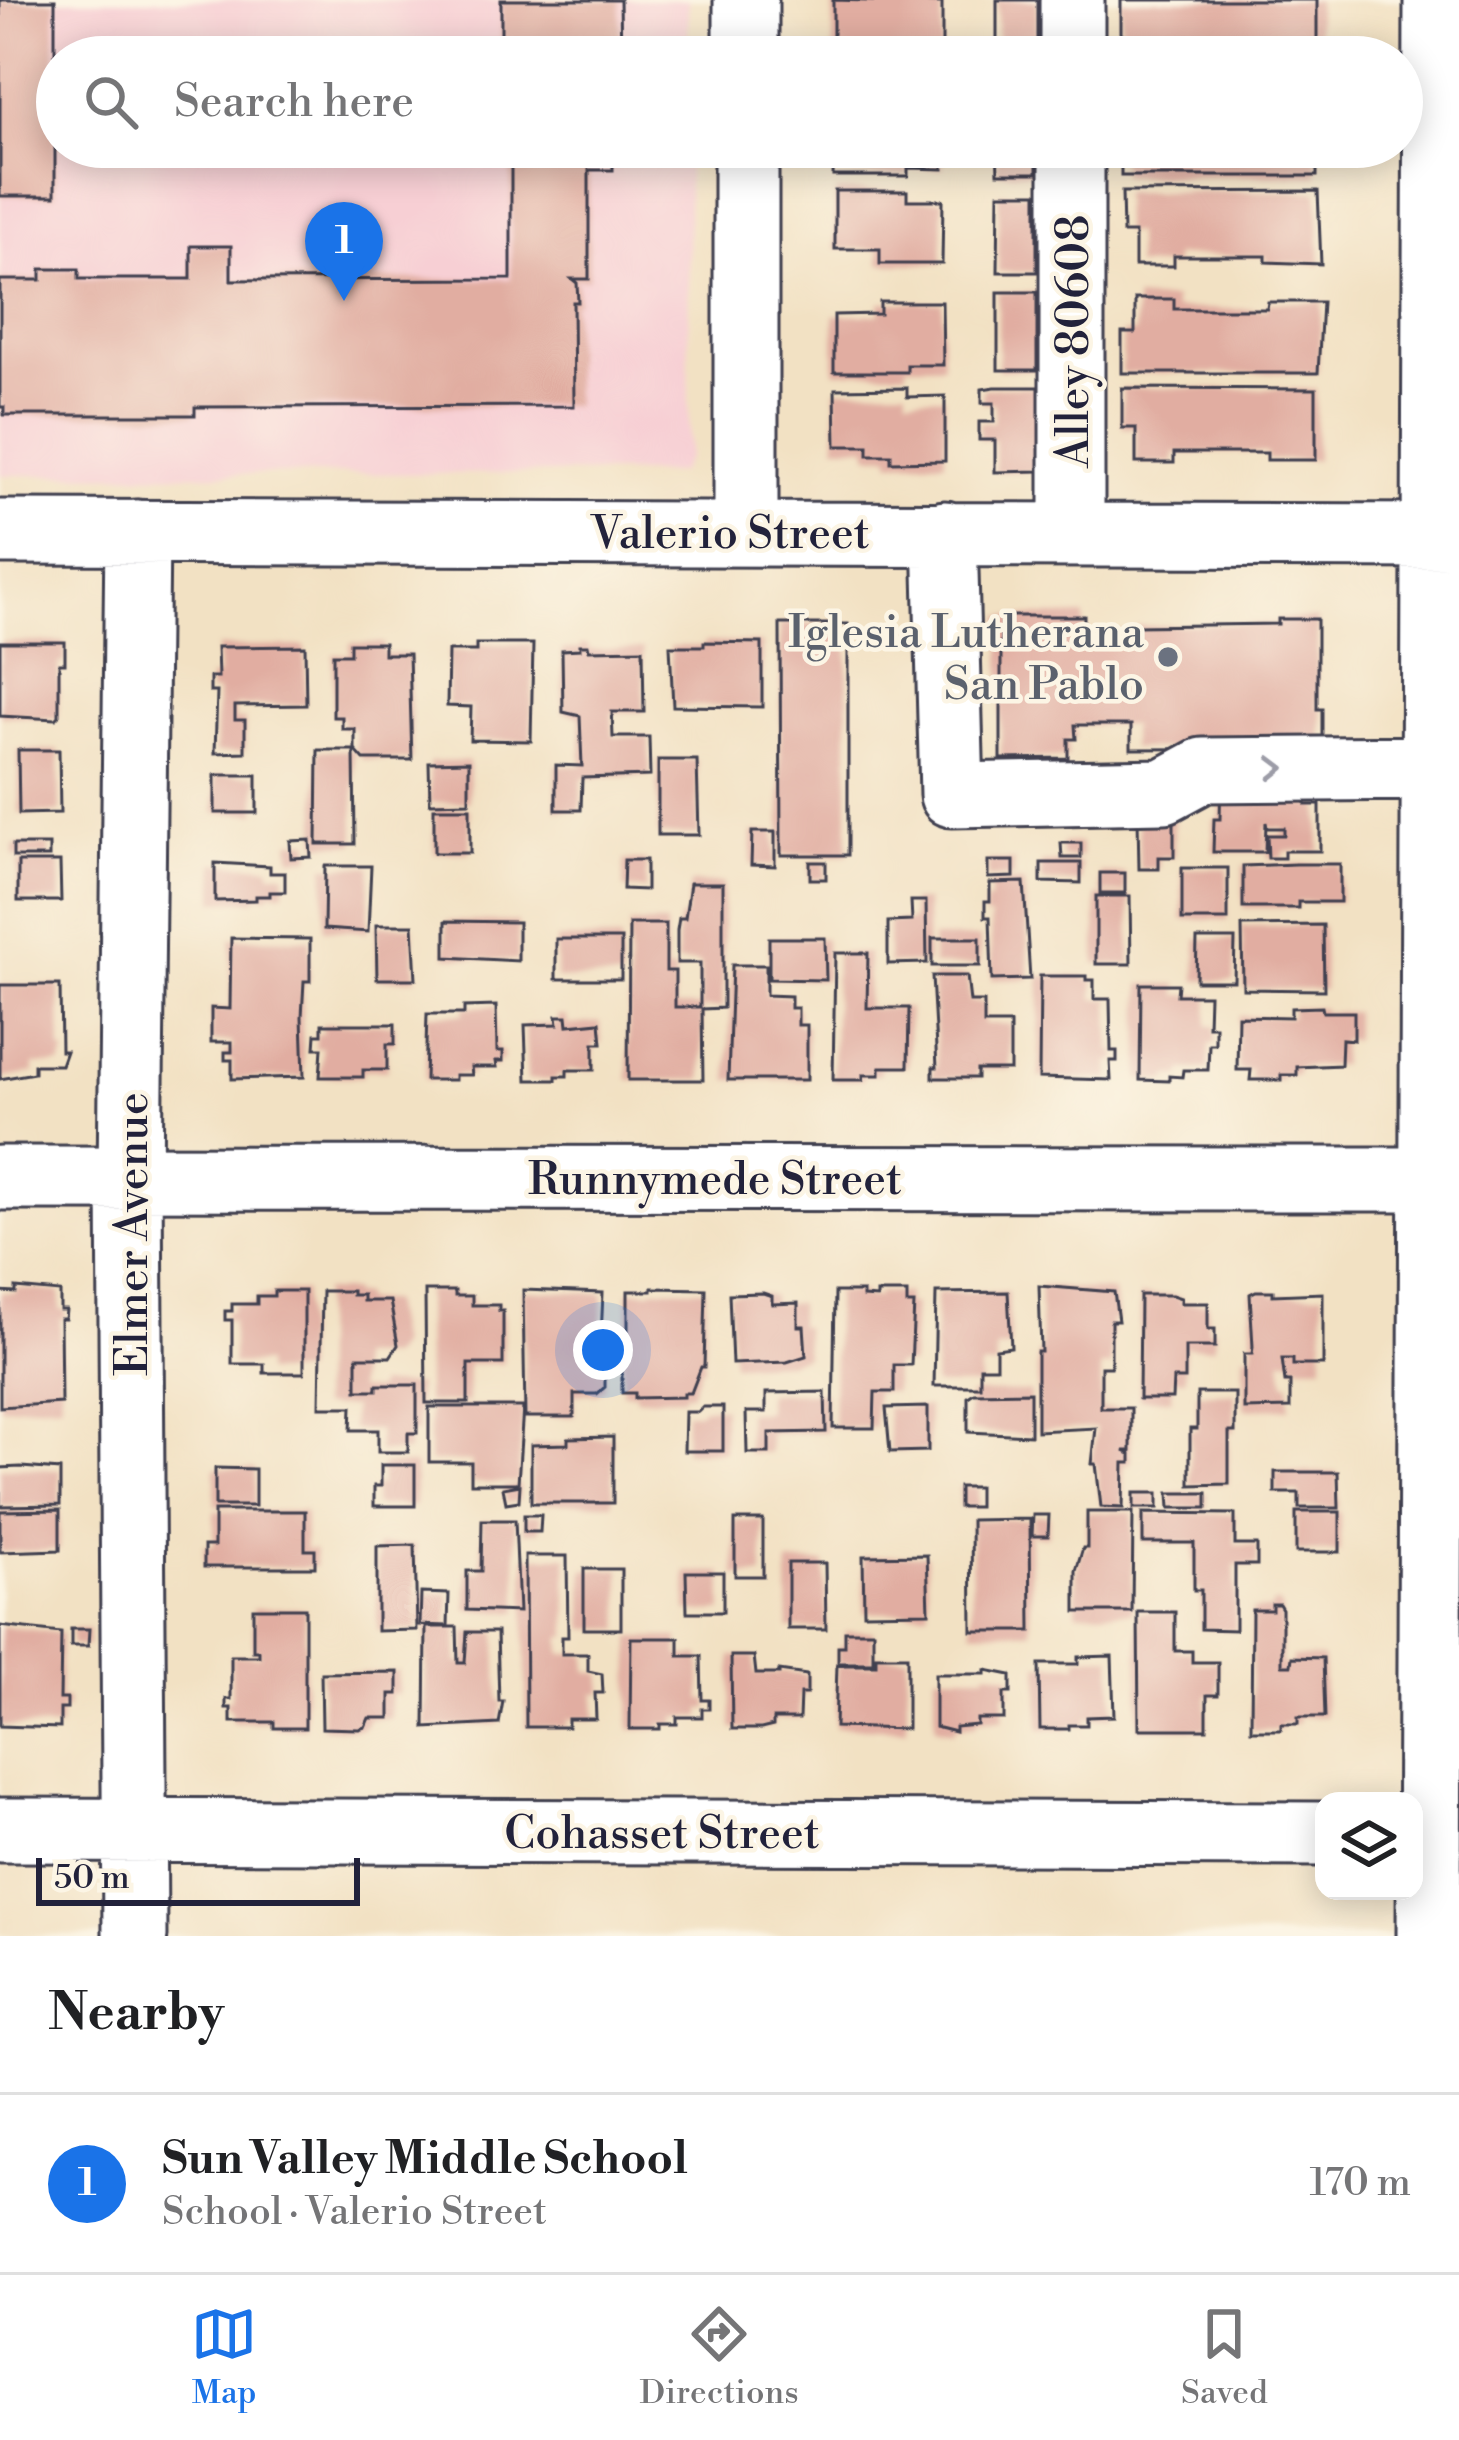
<!DOCTYPE html>
<html lang="en">
<head>
<meta charset="utf-8">
<style>
  :root { --surface:#fff; --page:#f2f2f2; --text:#202124; --muted:#757577; --line:#e0e0e0; --accent:#1a73e8 }
  body { margin:0; font-family:"Libre Bodoni",serif; background:var(--page); color:var(--text) }
  .controls { position:absolute; right:36px; bottom:36px; display:grid; overflow:hidden; border-radius:24px; box-shadow:0 6px 30px #0003 }
  .controls button { width:108px; height:108px; display:grid; place-items:center; padding:0; border:0; border-bottom:3px solid var(--line); background:var(--surface); color:var(--text); font:60px sans-serif }
  .scale { position:absolute; left:36px; bottom:30px; width:324px; box-sizing:border-box; padding-left:12px; border:6px solid #22223b; border-top:0; font-size:33px; line-height:42px; white-space:nowrap; color:#22223b; -webkit-text-stroke:9px #fcf5e5; paint-order:stroke }
  .you { position:absolute; left:603px; top:1350px; width:42px; height:42px; margin:-30px; border:9px solid #fff; border-radius:50%; background:#1a73e8; box-shadow:0 0 0 18px #1a73e833 }
  .badge { display:grid; place-items:center; width:78px; height:78px; border-radius:50%; background:var(--accent); color:#fff; font-size:39px; font-weight:700 }
  .pin { position:absolute; translate:-50% -99px; filter:drop-shadow(0 3px 6px #0008) }
  .pin::after { content:''; position:absolute; top:63px; width:42px; height:36px; background:inherit; clip-path:polygon(0 0,100% 0,50% 100%) }
  .list { margin:0; padding:0; list-style:none }
  h2 { display:flex; justify-content:space-between; align-items:center; height:156px; margin:0; padding:0 48px; font-size:51px }
  h2 small { font-size:39px; font-weight:400; color:var(--muted) }
  .list li { display:grid; grid-template-columns:78px 1fr auto; gap:36px; align-items:center; box-sizing:border-box; height:180px; padding:0 48px; border-top:3px solid var(--line) }
  .list b { display:block; font-size:45px; white-space:nowrap }
  .list p { margin:0; font-size:39px; white-space:nowrap; color:var(--muted) }
  .list em { font-size:39px; font-style:normal; color:var(--muted) }
  .icon { flex:none; width:66px; height:66px; fill:none; stroke:currentColor; stroke-width:2; stroke-linecap:round; stroke-linejoin:round }
  .map { position:relative; flex:none; width:1459px; height:1936px; overflow:hidden }
  .search { position:absolute; background:var(--surface); box-shadow:0 6px 30px #0003; left:36px; right:36px; top:36px; height:132px; display:flex; align-items:center; gap:30px; box-sizing:border-box; padding:0 42px; border-radius:66px; color:var(--muted); font-size:45px }
  .sheet { height:336px; background:var(--surface) }
  nav { display:flex; justify-content:space-around; align-items:center; box-sizing:border-box; height:168px; border-top:3px solid var(--line); background:var(--surface); font-size:33px; color:var(--muted) }
  nav a { display:grid; justify-items:center; gap:6px }
  nav .on { color:var(--accent) }
  .map>svg:first-child { display:block }
</style>
</head>
<body>
<div class="map">
<svg width="1459" height="1936" viewBox="0 0 1459 1936">
  <rect width="100%" height="100%" fill="#fcf5e5"/>
  <filter id="ink" filterUnits="userSpaceOnUse"><feTurbulence type="fractalNoise" baseFrequency=".00833" numOctaves="2"/><feDisplacementMap in="SourceGraphic" scale="24" xChannelSelector="R" yChannelSelector="G"/><feConvolveMatrix kernelMatrix="1 2 1 2 8 2 1 2 1" color-interpolation-filters="sRGB"/></filter>
  <filter id="wash" filterUnits="userSpaceOnUse"><feTurbulence type="fractalNoise" baseFrequency=".004" numOctaves="4" result="noise"/><feDisplacementMap in="SourceGraphic" scale="48" xChannelSelector="R" yChannelSelector="G"/><feGaussianBlur stdDeviation="2.7" result="paint"/><feColorMatrix in="noise" values="0 0 0 0 0 0 0 0 0 0 0 0 0 0 0 0 0 1.4 0 .05"/><feComposite in="paint" operator="in"/></filter>
  <g filter="url(#wash)">
    <rect width="100%" height="100%" fill="#f2e1c3"/>
    <path fill="#f7cfd4" d="M0,0H688V57H57V147H688L689,455L679,473L0,475Z"/>
    <g id="blocks">
      <path fill="#e1ada1" d="M0,0H55V196H0Z
        M501,0H620L621,57H501Z
        M833,0L942,3V57H862V52H833Z
        M997,0H1037V57H997Z
        M1121,0H1317V57H1134V35H1121Z
        M404,147H613V170H589V279H572L577,283L578,302H573L574,406L195,407V415H4V407H0V280H41V269H79V279H191V246H231V280L511,279V152L404,153Z
        M834,147H943V169L908,168V176H833Z
        M997,147H1037V173H998Z
        M1121,147H1317V176H1121Z
        M835,191H907V200H943L942,264H880V249H835Z
        M1318,191L1321,264L1266,262V256H1174V266H1135V233H1123L1122,192Z
        M999,193H1037V272H998Z
        M998,292H1037V370H998Z
        M1135,299H1174V309H1267L1268,302H1322L1318,373H1122V333H1135Z
        M880,302H942L943,365H907V372H834V315L880,314Z
        M995,387H1040V471L995,472V440H979V422H994V403H982V389Z
        M907,388V397L945,396V461L891,462V455H868V446H836L835,389Z
        M1122,388L1316,389V460H1267V453H1174V463H1136V428H1122Z
        M1001,616H1084V631H1136V626L1278,624V619H1317V709H1322V748L1131,749V725H1075L1076,739H1068V758L1001,759Z
        M780,624H848V855H781Z
        M0,642H65V663H59V716L56,719L0,716Z
        M704,642L762,643V707L673,706L670,646H704Z
        M350,643H384V654H409L412,760H364L355,750V729H342V717H333V654H350Z
        M476,644H533L531,741L470,740L471,707L447,706L448,651H476Z
        M580,645H588L589,650L643,649L644,712H612L613,737H649L650,776L582,778L581,810H556V765L582,766L580,716L563,712L562,650L580,649Z
        M305,646L306,705L235,706V720H245V752L215,753L217,692H210V677H218L217,647Z
        M18,750H59L60,813L19,814Z
        M318,750H354L355,844H317Z
        M658,760H697L699,835H658Z
        M469,761V802L430,803L429,762Z
        M215,775H257V813H215Z
        M1221,778L1306,779V805H1320V851H1284V858H1268L1267,835H1284V828H1267L1266,822L1265,852H1213L1214,819H1220Z
        M434,808H470V853H434Z
        M1138,818H1174V857H1159V869H1139Z
        M752,832H775V866L751,865Z
        M310,840L311,857L291,858L290,841Z
        M1061,843H1081V858H1062Z
        M13,845H49V857H13Z
        M624,860H646V890L623,889Z
        M988,861H1014V877L988,878Z
        M18,862H60L61,901H18Z
        M810,862H826V879H810Z
        M215,863L270,866V873H285V892H270V896H256V900L215,901Z
        M1041,863H1081V883L1041,882Z
        M1296,864H1340V902H1298V908H1243V866Z
        M325,866H371L368,932L324,929Z
        M1182,868H1228V920H1182Z
        M1100,873H1125V893H1100Z
        M1024,882L1030,979L992,980L990,917H985V901H990V883Z
        M690,883H723V1008L702,1009L703,1080H628L629,924H666V971H675V1007H700V963H677V930L679,918H685Z
        M1096,896H1130L1131,964H1096Z
        M911,901H926L927,963L888,964V922L912,921Z
        M446,921L518,922V961L446,957Z
        M376,925H413L416,979H377Z
        M1323,925L1324,990L1243,989L1242,926Z
        M231,938L310,939V981H304L302,1017L304,1077L232,1079V1060H225V1052H232V1042H211V1008L230,1009Z
        M769,938H825L826,980L769,979Z
        M932,938H980V966H932Z
        M556,939H621V979H556Z
        M1197,939H1235L1234,981H1196Z
        M835,953H868L867,1008H909L908,1067H880V1075H863V1080H833Z
        M732,965H766V995L791,996V1008H798V1025H807V1080H728Z
        M932,976H967L970,1002H984V1024H1010V1070H977V1078H933V1067H937Z
        M1040,976H1086V980H1094V999H1110L1111,1051H1117V1061H1110L1111,1080L1039,1078Z
        M1141,984H1178L1177,995H1209L1208,1026H1215V1044H1209L1208,1070H1183L1182,1077L1169,1076V1081L1140,1080Z
        M0,985H60L61,1051H66L61,1065H34V1073L0,1079Z
        M496,1006L497,1051H503V1061H496L497,1067H471L472,1075H455V1080H425L427,1014H464V1007Z
        M1322,1007L1323,1012H1354V1040L1342,1039L1341,1065L1297,1067V1075H1281V1080H1250L1251,1070H1237L1238,1016L1291,1017V1008Z
        M557,1016H567L568,1025L600,1022L602,1043H594V1070H567V1076H556V1080H527L525,1025L558,1024Z
        M322,1024H395V1044H387V1070H363V1077H320L322,1048H315L316,1034H322Z
        M1039,1286L1114,1292L1118,1321H1111V1367H1101V1408H1131V1451H1124L1131,1454V1463H1124L1123,1508L1101,1507L1096,1464H1092L1096,1428L1037,1431V1352H1041Z
        M16,1288L60,1292V1310H66L65,1319H60L61,1403L0,1407V1292L16,1293Z
        M652,1288L706,1289L704,1367H701L691,1393H684V1397L635,1398V1393H622V1354H628V1291H652Z
        M523,1290L603,1293L600,1360L605,1363V1387L597,1394H574V1417H525Z
        M274,1291H304V1373H264V1364H232V1320H225V1311H232V1304H257V1296H274Z
        M322,1291H352V1295H363V1301H390L398,1345L390,1357H357V1390H377V1385H417V1433H408V1452H378V1430H351L352,1407H320Z
        M425,1291H455V1296H472V1305H499V1311H503V1364H468V1403H426Z
        M1256,1291H1273V1295L1323,1293V1365H1293V1359H1282L1285,1382H1290V1408L1244,1409V1354H1252L1253,1347L1250,1294Z
        M835,1292H863V1297L877,1298V1293H907V1304H914L911,1365H894V1392H875L874,1428H833Z
        M1008,1292L1011,1347L996,1349V1367H980V1386H934L936,1293Z
        M763,1293L772,1296V1304L798,1303V1326H804L806,1356L787,1362L732,1364L729,1294Z
        M1140,1295H1172L1181,1298V1303H1208V1329H1215V1347H1185V1379H1173L1172,1399H1139Z
        M825,1392L826,1432L769,1433V1453H747L746,1412H766V1393Z
        M1030,1392V1435L968,1432V1397L974,1393Z
        M1197,1393H1235V1432H1229V1484L1190,1485V1429H1197Z
        M429,1407H523L518,1483H471V1462H429Z
        M703,1407H723V1451H684L685,1412H698Z
        M928,1407V1451L890,1452L886,1408Z
        M613,1437V1503H531V1445L568,1444V1438Z
        M381,1465H415V1506H374V1486H381Z
        M21,1467L60,1470V1505L0,1506V1468Z
        M215,1468L255,1469V1506H215Z
        M1275,1472H1338L1339,1508H1299V1493H1275Z
        M520,1485L519,1501L506,1503L503,1488Z
        M959,1487H978V1507H959Z
        M1134,1493H1158V1508H1134Z
        M1169,1493H1207V1508H1170Z
        M60,1510V1550L0,1552V1511Z
        M214,1511H305V1550H315V1567H204V1546H214Z
        M1087,1512H1133L1132,1612H1076V1571L1083,1548H1087Z
        M1296,1512H1340V1552H1296Z
        M1143,1513L1235,1514V1545H1257V1565H1235V1630L1201,1629V1590H1194V1543H1143Z
        M524,1515H541L540,1532H524Z
        M1033,1515H1049L1048,1536H1032Z
        M1030,1519L1031,1631H972L971,1520Z
        M482,1520H515L519,1612L467,1610V1571H481Z
        M735,1520H763V1576H735Z
        M415,1545L417,1630L377,1631V1546Z
        M927,1555L929,1612L864,1613L863,1556Z
        M525,1556H567L568,1637H562V1654H588V1671L602,1674L603,1693H595L596,1719H568V1727H526Z
        M788,1563H825L826,1629H788Z
        M584,1569H621V1629H584Z
        M686,1572H723V1612H687Z
        M421,1593L449,1594L448,1626L420,1625Z
        M1272,1604H1279L1282,1609V1665H1291L1292,1657L1323,1658L1325,1717H1298V1724H1281V1730H1251L1252,1610H1272Z
        M253,1608H305V1728H274V1722H231V1708H226V1699H231V1656H259V1651H253Z
        M1138,1612H1175V1651H1192V1662H1218V1695H1207V1729H1139Z
        M0,1626L61,1633L60,1699H67V1709H60V1728L0,1726Z
        M426,1627H457L458,1663H465L467,1632H497L499,1701H503L499,1724L425,1728Z
        M71,1629H89L88,1646H71Z
        M845,1631H873V1663H838V1646H845Z
        M631,1638H679V1656H701L702,1700H709V1709H702V1717H677V1724H660V1729H630Z
        M731,1656H754L756,1674H779V1671L807,1675V1694H800L799,1719H773V1726L761,1729H732Z
        M876,1656H907V1729L835,1727L837,1665H876Z
        M1112,1656L1114,1716L1087,1717V1725H1069V1729H1040L1039,1664H1078V1657Z
        M986,1670L1011,1675V1693H1004V1719H977V1725L955,1727V1732L935,1727V1674H986Z
        M398,1672V1694H390V1718H369L365,1727L359,1729L322,1728L321,1673Z"/>
    </g>
  </g>
  <g filter="url(#ink)">
    <use href="#blocks" fill-opacity="0" stroke="#413f4f" stroke-width="3"/>
    <g fill="none" stroke-linecap="round" stroke-linejoin="round">
      <g stroke="#413f4f" stroke-width="69">
        <path id="minor" d="M746,0V57
          M1072,0V57
          M746,147V531
          M1072,147V534
          M0,532L1459,536
          M945,533L952,795L1164,791L1203,770L1434,768
          M0,1178L1431,1179
          M0,1830L1324,1834
          M135,1936L130,1178L137,532
          M1429,1936L1436,0"/>
      </g>
      <use href="#minor" stroke="#fff" stroke-width="63"/>
    </g>
    <defs><path id="oneway-chevron" d="M-2-3.5L2.5 0L-2 3.5" fill="none" stroke-width="1.6" stroke-linecap="round" stroke-linejoin="round" transform="scale(3)"/></defs>
    <use stroke="#9c9ca7" href="#oneway-chevron" transform="translate(1276 768) rotate(-1)"/>
  </g>
  <circle fill="#6b7280" stroke="#fcf5e5" stroke-width="4.5" cx="1168" cy="657" r="12"/>
  <g text-anchor="middle" stroke-width="9" stroke-linejoin="round" paint-order="stroke">
    <g font-size="45" fill="#22223b" stroke="#fcf5e5">
      <text transform="translate(1072 341) rotate(-90)" y="16">Alley 80608</text>
      <text x="730" y="548">Valerio Street</text>
      <text x="715" y="1194">Runnymede Street</text>
      <text transform="translate(131 1234) rotate(-90)" y="16">Elmer Avenue</text>
      <text x="662" y="1848">Cohasset Street</text>
    </g>
    <g font-size="45" fill="#5b616d" stroke="#fcf5e5" text-anchor="end">
      <text x="1144" y="647">Iglesia Lutherana<tspan x="1144" dy="52">San Pablo</tspan></text>
    </g>
  </g>
</svg>
<div class="controls">
<button><svg class="icon" aria-label="layers" viewBox="0 0 24 24"><path d="M12 4l9 5-9 5-9-5zM3 14l9 5 9-5"/></svg></button>
</div>
<div class="scale">50 m</div>
<div class="you"></div>
<div class="pin badge" style="left:344px;top:301px">1</div>
<div class="search"><svg class="icon" aria-label="search" viewBox="0 0 24 24"><circle cx="10" cy="10" r="6"/><path d="M15 15l6 6"/></svg>Search here</div>
</div>
<section class="sheet">
<h2>Nearby<small></small></h2>
<ul class="list">
<li><span class="badge">1</span><div><b>Sun Valley Middle School</b><p>School · Valerio Street</p></div><em>170 m</em></li>
</ul>
</section>
<nav>
<a class="on"><svg class="icon" aria-label="map" viewBox="0 0 24 24"><path d="M3 6l6-2 6 2 6-2v14l-6 2-6-2-6 2zM9 4v14M15 6v14"/></svg>Map</a>
<a><svg class="icon" aria-label="directions" viewBox="0 0 24 24"><path d="M12 3l9 9-9 9-9-9zM9 14v-3h6M13 9l2 2-2 2"/></svg>Directions</a>
<a><svg class="icon" aria-label="saved" viewBox="0 0 24 24"><path d="M7 4h10v16l-5-4-5 4z"/></svg>Saved</a>
</nav>
</body>
</html>
